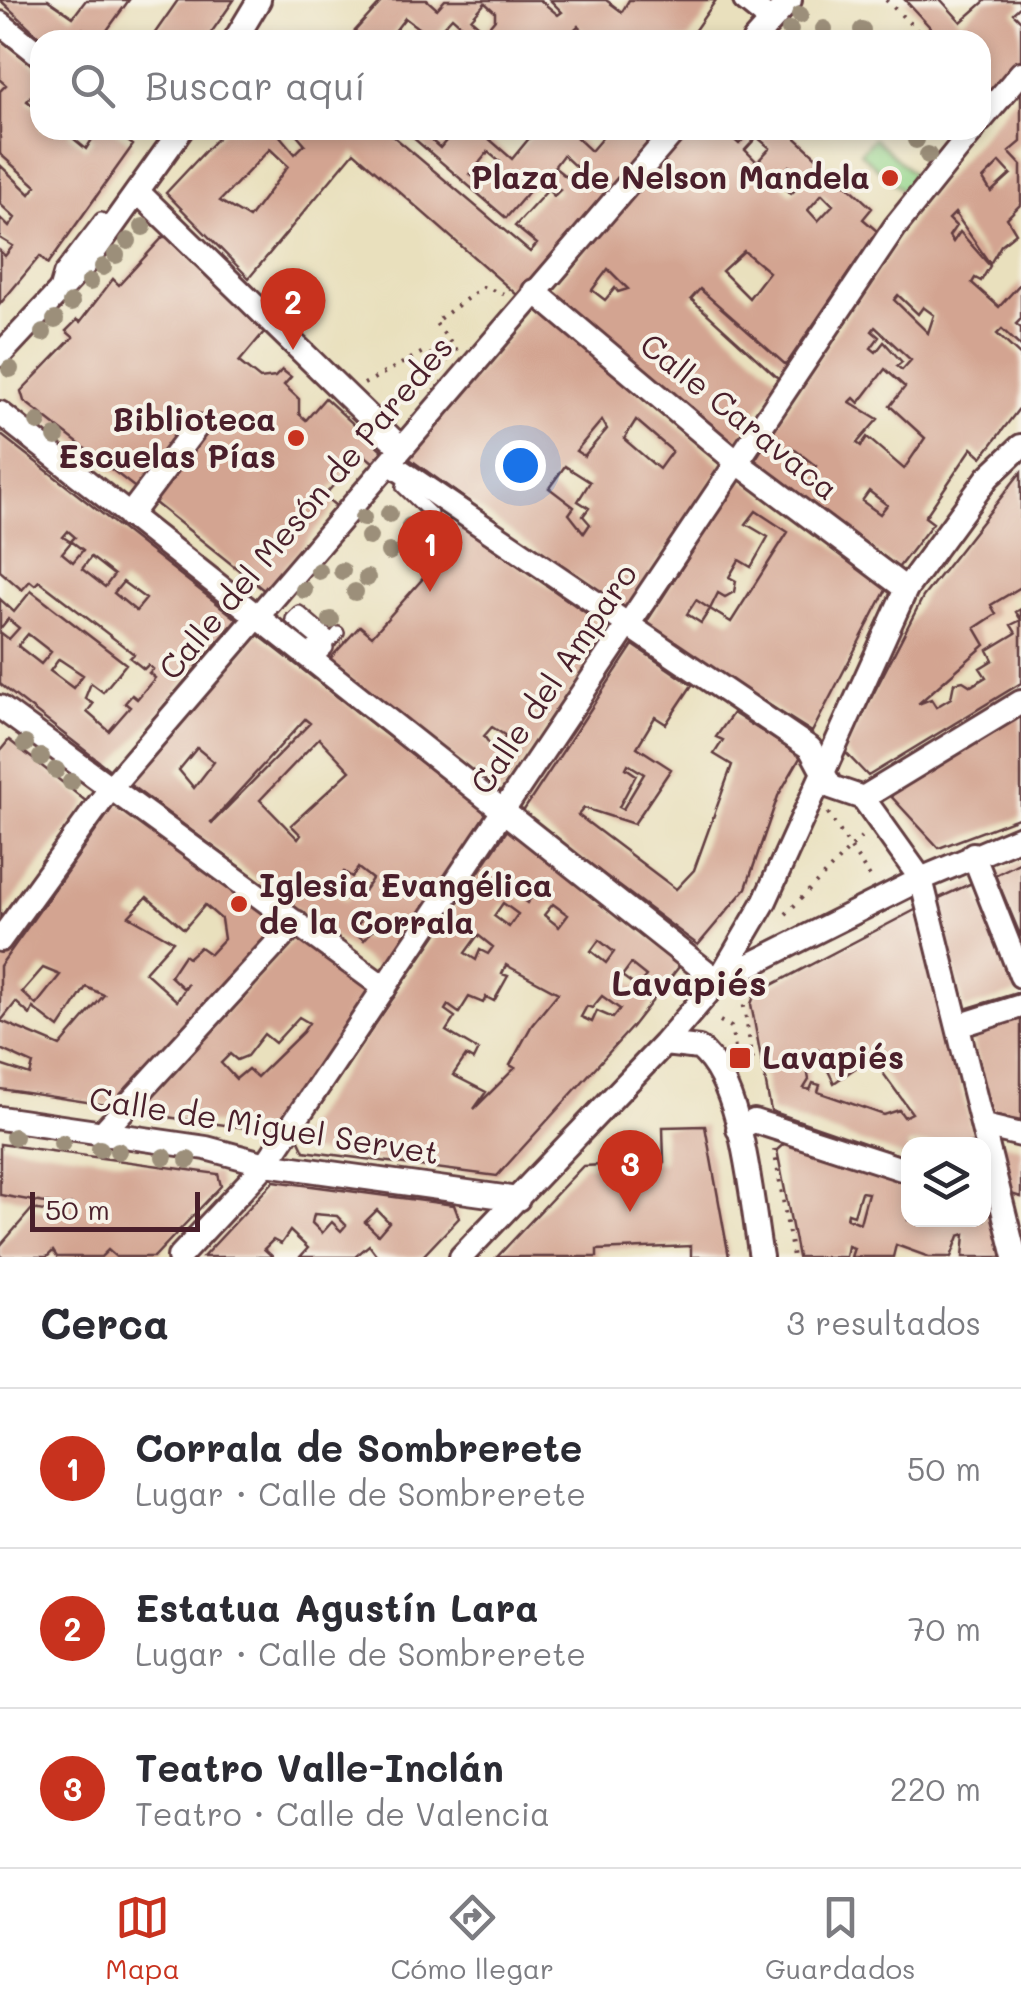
<!DOCTYPE html>
<html lang="es">
<head>
<meta charset="utf-8">
<style>
  :root { --surface:#fff; --page:#f2f2f3; --text:#2b2b33; --muted:#7c7c81; --line:#e1e1e2; --accent:#c8321e }
  body { margin:0; font-family:Mali,sans-serif; background:var(--page); color:var(--text) }
  .controls { position:absolute; right:30px; bottom:30px; display:grid; overflow:hidden; border-radius:20px; box-shadow:0 5px 15px #0003 }
  .controls button { width:90px; height:90px; display:grid; place-items:center; padding:0; border:0; border-bottom:2px solid var(--line); background:var(--surface); color:var(--text); font:50px sans-serif }
  .scale { position:absolute; left:30px; bottom:25px; width:170px; box-sizing:border-box; padding-left:10px; border:5px solid #4a1f2b; border-top:0; font-size:28px; line-height:35px; white-space:nowrap; color:#4a1f2b; -webkit-text-stroke:8px #f7f3e8; paint-order:stroke }
  .you { position:absolute; left:520px; top:465px; width:35px; height:35px; margin:-25px; border:8px solid #fff; border-radius:50%; background:#1a73e8; box-shadow:0 0 0 15px #1a73e833 }
  .badge { display:grid; place-items:center; width:65px; height:65px; border-radius:50%; background:var(--accent); color:#fff; font-size:32px; font-weight:700 }
  .pin { position:absolute; translate:-50% -82px; filter:drop-shadow(0 2px 5px #0008) }
  .pin::after { content:''; position:absolute; top:52px; width:35px; height:30px; background:inherit; clip-path:polygon(0 0,100% 0,50% 100%) }
  .list { margin:0; padding:0; list-style:none }
  h2 { display:flex; justify-content:space-between; align-items:center; height:130px; margin:0; padding:0 40px; font-size:42px }
  h2 small { font-size:32px; font-weight:400; color:var(--muted) }
  .list li { display:grid; grid-template-columns:65px 1fr auto; gap:30px; align-items:center; box-sizing:border-box; height:160px; padding:0 40px; border-top:2px solid var(--line) }
  .list b { display:block; font-size:38px; white-space:nowrap }
  .list p { margin:0; font-size:32px; white-space:nowrap; color:var(--muted) }
  .list em { font-size:32px; font-style:normal; color:var(--muted) }
  .icon { flex:none; width:55px; height:55px; fill:none; stroke:currentColor; stroke-width:2; stroke-linecap:round; stroke-linejoin:round }
  .map { position:relative; flex:none; width:1021px; height:1257px; overflow:hidden }
  .search { position:absolute; background:var(--surface); box-shadow:0 5px 15px #0003; left:30px; right:30px; top:30px; height:110px; display:flex; align-items:center; gap:25px; box-sizing:border-box; padding:0 35px; border-radius:30px; color:var(--muted); font-size:38px }
  .sheet { height:610px; background:var(--surface) }
  nav { display:flex; justify-content:space-around; align-items:center; box-sizing:border-box; height:140px; border-top:2px solid var(--line); background:var(--surface); font-size:28px; color:var(--muted) }
  nav a { display:grid; justify-items:center; gap:5px }
  nav .on { color:var(--accent) }
  .map>svg:first-child { display:block }
</style>
</head>
<body>
<div class="map">
<svg width="1021" height="1257" viewBox="0 0 1021 1257">
  <rect width="100%" height="100%" fill="#f7f3e8"/>
  <filter id="ink" filterUnits="userSpaceOnUse"><feTurbulence type="fractalNoise" baseFrequency=".01" numOctaves="2"/><feDisplacementMap in="SourceGraphic" scale="20" xChannelSelector="R" yChannelSelector="G"/><feConvolveMatrix kernelMatrix="1 2 1 2 8 2 1 2 1" color-interpolation-filters="sRGB"/></filter>
  <filter id="wash" filterUnits="userSpaceOnUse"><feTurbulence type="fractalNoise" baseFrequency=".0048" numOctaves="4" result="noise"/><feDisplacementMap in="SourceGraphic" scale="40" xChannelSelector="R" yChannelSelector="G"/><feGaussianBlur stdDeviation="2.25" result="paint"/><feColorMatrix in="noise" values="0 0 0 0 0 0 0 0 0 0 0 0 0 0 0 0 0 1.4 0 .05"/><feComposite in="paint" operator="in"/></filter>
  <g filter="url(#wash)">
    <rect width="100%" height="100%" fill="#e9e0bd"/>
    <path fill="#edd7bb" d="M1005,595L1021,621V683L1009,691L975,628L991,605Z"/>
    <path fill="#96d68d" stroke="#707a5c" stroke-width="2.5" d="M874,138L922,182L909,197L860,153Z"/>
    <g id="blocks">
      <path fill="#d3a491" fill-rule="evenodd" d="M0,0H48L73,17L86,0H129L100,40H93L83,29L76,40H43Z
        M178,0H234L206,40H150Z
        M383,0H427L437,9L445,0H540L558,15L562,12L550,0H606L622,12L629,0H716L688,40H631L625,34L619,40H594L578,26L574,30L586,40H446L461,25L452,17L431,40H407L418,28L405,18L388,40H363L354,32ZM485,3L495,12V19L485,31L471,19Z
        M905,0H941L961,22L986,0H1018L1021,6L1013,13L1021,21V59L991,93L981,82V40H942Z
        M0,39L40,71V97L34,92L27,101L40,111V130H71L68,134L86,149L93,138L84,130H113L133,145L48,264L40,256L0,304V251L5,256L13,246L0,238V218L9,227L15,218L0,204V165L30,194L36,186L0,154V91L6,85L0,80Z
        M1021,90V142L1009,152L1021,165V204L1007,218L1016,233L1001,245L990,264L955,213L949,219L956,226L949,236L953,242L960,232L990,266L981,281L975,278L972,283L999,307L1021,283V319L1016,324L1021,328V347L1002,329L997,334L1021,356V406L982,457L972,448L925,517L933,523L898,568L753,463L840,326L930,197ZM1000,162L1011,174L991,192L983,179ZM898,295L918,314L923,307L934,315L928,333L894,300ZM875,327L911,360L902,370L897,366L902,362L884,342L876,352L871,348L879,337L872,331ZM885,369L905,387L890,406L925,438L904,469L867,437L861,446L857,443L878,419L850,402L854,398L859,403ZM790,446L816,466L812,472L785,453ZM869,491L887,505L880,514L862,501Z
        M225,130H285L279,135L295,154L305,144L293,130H386L530,252L537,244L515,226L548,190L554,196L560,190L547,180L542,185L538,181L506,218L404,130H437L430,139L440,148L455,130H479L512,159L536,130H582L576,137L591,151L603,137L595,130H659L517,295L354,152L249,278L166,193ZM270,149L288,166L249,218L220,201ZM488,152L500,162L481,184L470,174ZM563,155L578,169L569,179L554,167Z
        M689,130H731L728,134L739,144L752,130H787L872,208L863,219L877,231L786,365L700,289L691,299L778,378L733,449L551,291ZM757,137L770,148L757,162L745,150ZM789,166L805,180L791,194L777,180ZM822,194L833,205L818,221L808,210ZM744,251L769,272L749,298L722,271ZM608,269L628,289L618,292L615,288L605,300L592,290Z
        M163,237H169L264,332L239,362L260,379L275,377L282,370L291,377L284,385L299,399V414L306,420L325,398L384,452L374,463L362,453L324,496L336,506L265,591L150,499L208,424L197,416L138,490L24,401L21,391L73,337L66,331L77,320L80,322L113,279L119,285Z
        M538,304L722,466L624,613L407,457ZM602,420L607,429L584,456L576,451ZM636,420L672,451L659,469L624,439ZM565,466L590,482L578,501L589,508L583,516L590,524L584,533L569,514L574,507L549,488Z
        M0,434L237,619L110,770L0,684V632L9,639L19,628L8,619L0,629V599L14,612L31,591L126,664L103,692L91,683L85,698L93,704L87,712L109,731L130,707L125,703L132,695L137,699L155,678L149,673L153,669L148,665L144,669L130,658L134,654L39,581L35,585L30,581L22,590L0,571ZM68,531L75,537L71,541L83,550L73,562L62,553L71,542L63,537ZM91,557L114,575L105,587L82,569ZM123,582L146,599L136,611L114,593ZM28,634L51,652L41,664L18,646ZM59,659L83,675L73,688L50,671Z
        M1021,472V587L991,605L996,614L975,628L985,645L918,704L931,699L936,707L951,698L954,683L963,681L971,686L986,677L980,668L993,660L988,650L1016,633L1011,625L1021,620L1016,612L1021,609V683L868,776L845,752L865,710L923,597Z
        M740,478L888,586L812,732L644,626ZM756,511L788,532L731,622L710,609L701,623L687,614L696,600L710,609L718,593L725,597L734,592L736,581L729,577L739,560L751,567L768,537L746,524Z
        M451,519L612,631L502,794L327,662L360,626L372,636L441,558L426,549ZM492,727L506,736L493,749L484,736Z
        M257,634L489,815L383,973L129,784ZM305,719L310,723L212,823L211,822ZM319,738L350,771L291,825L301,835L298,839L260,800ZM197,748L214,762L194,788L179,770ZM358,868L372,879L364,891L360,888L345,900L335,892L342,884L338,880L344,872L352,877ZM363,916L376,926L364,940L354,932Z
        M633,645L692,685L666,724L655,717L637,747L671,769L634,824L584,808L578,815L676,889L694,870L732,765L714,754L723,740L716,737L733,713L801,756L778,796L746,888L698,945L522,813ZM628,764L644,774L623,809L619,807L636,775L626,768Z
        M1021,712V817L939,848L889,794Z
        M9,740L87,802L0,918V751Z
        M117,801L273,917L275,931L113,1106L0,1089V1065L30,1075L33,1064L0,1049V966ZM147,897L184,929L205,905L221,919L224,939L210,954L200,947L188,958L184,955L170,976L183,988L188,984L177,1001L145,972L173,941L129,916ZM43,968L60,975L36,1005L22,992ZM86,987L104,995L60,1046L1,1021L16,1002L30,1015L33,1008L59,1028Z
        M508,829L682,963L632,1027L497,1176L304,1151L298,1138ZM522,880L536,891L527,903L512,891ZM503,903L518,914L509,927L494,916ZM553,904L568,915L559,927L544,915ZM478,935L493,947L488,954L480,950L476,960L465,953ZM599,940L614,952L606,963L591,951ZM631,964L646,976L637,987L622,976ZM506,965L558,993L532,1025L510,1065L515,1068L474,1109L486,1092L453,1075L466,1056L473,1060L478,1050L446,1031L455,1017L445,1010L448,1005L459,1013L469,997L483,1003L486,997L494,1001L508,976L502,974ZM602,996L620,1009L613,1018L597,1011L592,1022L581,1017L587,1006L592,1008Z
        M1021,862V937L995,875Z
        M974,882L1020,992L965,1009L937,899Z
        M917,909L975,1144H908V1158L771,1111L751,1004L755,994ZM818,1050L834,1083L864,1062L861,1053L867,1051L912,1113L904,1117L899,1110L884,1115L818,1092L820,1085L813,1083L810,1090L804,1088L809,1080L807,1068L796,1071L795,1062L798,1054Z
        M297,935L371,989L279,1126L269,1131L145,1114L141,1105ZM299,1017L309,1023L303,1032L257,1077L248,1069L236,1079L221,1063L230,1054L237,1060L247,1056L264,1034L275,1043Z
        M1021,1015V1121L992,1115L970,1031Z
        M705,1126L729,1257H691V1246L597,1250V1257H497L583,1166L664,1162L663,1127Z
        M787,1141L908,1182V1220H984V1207L993,1210L1004,1257H963L965,1234L959,1236L951,1257H929L896,1245L893,1257H851L854,1248L848,1246L846,1257H798L777,1150ZM861,1192L868,1193L860,1223L847,1218L848,1213L854,1215Z
        M999,1142L1021,1147V1197L1011,1194Z
        M0,1144L218,1174L221,1186L154,1257H116L108,1250L101,1257H57L53,1251L47,1257H0V1246L32,1209L63,1214L70,1205L51,1208V1204L0,1195Z
        M274,1181L454,1205L459,1218L422,1257H378L369,1245L355,1257H300L308,1248L290,1231L281,1244L273,1240L264,1249L273,1257H203ZM377,1210L389,1222L378,1235L365,1222ZM314,1214L337,1216L346,1225L341,1231L332,1222L322,1233L312,1223Z"/>
    </g>
  </g>
  <g filter="url(#ink)">
    <use href="#blocks" fill-opacity="0" stroke="#623c41" stroke-width="2.5"/>
    <g fill="none" stroke-linecap="round" stroke-linejoin="round">
      <g stroke="#623c41" stroke-width="16">
        <path id="lane" d="M55,289L60,272L101,219
          M406,475L403,487L431,514
          M312,647L321,654L327,648L292,619L299,612L332,640L338,633"/>
      </g>
      <g stroke="#623c41" stroke-width="28">
        <path id="street" d="M745,0L771,21
          M0,23L40,55
          M235,40L259,0
          M754,40L790,0
          M981,120L1021,73
          M139,193L401,448
          M534,291L738,463L906,589
          M0,355L86,263L181,130
          M0,413L718,981
          M391,464L810,748L831,787L863,798L921,879L1015,1257
          M129,516L197,426
          M0,707L385,988
          M863,798L1021,702
          M973,854L1021,976
          M0,940L112,786L675,130
          M718,981L921,879L1021,837
          M958,1026L1021,1006
          M664,1044L699,1048C744,1083 751,1202 761,1257
          M0,1118L206,1148L266,1164L518,1199
          M984,1126L1021,1135
          M738,1129L754,1121L908,1171
          M103,1132L296,922
          M179,1257L266,1164L895,227L973,130
          M461,1257L664,1044L718,981L765,901L906,589L988,477L1021,446"/>
      </g>
      <path stroke="#623c41" stroke-width="4" stroke-dasharray="2.5 8" stroke-linecap="butt" d="M886,0L927,40
        M457,351L435,322L483,287L507,295
        M364,384L423,352L449,361
        M828,813L872,880
        M786,914L863,835
        M742,995L753,1061L744,1070
        M720,1021L731,1027L736,1054
        M774,1149L793,1257"/>
      <use href="#lane" stroke="#fff" stroke-width="11"/>
      <use href="#street" stroke="#fff" stroke-width="22"/>
    </g>
    <g fill="#9c8f7a">
      <circle cx="800" cy="15" r="9"/>
      <circle cx="824" cy="29" r="9"/>
      <circle cx="790" cy="30" r="9"/>
      <circle cx="862" cy="30" r="9"/>
      <circle cx="916" cy="140" r="9"/>
      <circle cx="928" cy="155" r="9"/>
      <circle cx="143" cy="227" r="9"/>
      <circle cx="128" cy="241" r="9"/>
      <circle cx="116" cy="255" r="9"/>
      <circle cx="103" cy="267" r="9"/>
      <circle cx="90" cy="282" r="9"/>
      <circle cx="71" cy="303" r="9"/>
      <circle cx="55" cy="320" r="9"/>
      <circle cx="43" cy="333" r="9"/>
      <circle cx="10" cy="369" r="9"/>
      <circle cx="38" cy="422" r="9"/>
      <circle cx="56" cy="437" r="9"/>
      <circle cx="389" cy="514" r="9"/>
      <circle cx="363" cy="518" r="9"/>
      <circle cx="410" cy="526" r="9"/>
      <circle cx="369" cy="537" r="9"/>
      <circle cx="389" cy="552" r="9"/>
      <circle cx="319" cy="571" r="9"/>
      <circle cx="342" cy="571" r="9"/>
      <circle cx="367" cy="578" r="9"/>
      <circle cx="304" cy="590" r="9"/>
      <circle cx="355" cy="592" r="9"/>
      <circle cx="331" cy="620" r="9"/>
      <circle cx="25" cy="744" r="9"/>
      <circle cx="41" cy="757" r="9"/>
      <circle cx="56" cy="770" r="9"/>
      <circle cx="71" cy="782" r="9"/>
      <circle cx="14" cy="1137" r="9"/>
      <circle cx="62" cy="1143" r="9"/>
      <circle cx="100" cy="1149" r="9"/>
      <circle cx="118" cy="1151" r="9"/>
      <circle cx="164" cy="1157" r="9"/>
      <circle cx="188" cy="1160" r="9"/>
    </g>
  </g>
  <g fill="#c8321e" stroke="#f7f3e8" stroke-width="4">
    <circle cx="890" cy="178" r="10"/>
    <circle cx="296" cy="438" r="10"/>
    <circle cx="239" cy="904" r="10"/>
    <rect x="728" y="1046" width="24" height="24" rx="5"/>
  </g>
  <g text-anchor="middle" stroke-width="8" stroke-linejoin="round" paint-order="stroke">
    <g font-size="32" font-weight="bold" fill="#4a1f2b" stroke="#f7f3e8" text-anchor="end">
      <text x="870" y="189">Plaza de Nelson Mandela</text>
      <text x="276" y="431">Biblioteca<tspan x="276" dy="37">Escuelas Pías</tspan></text>
      <text x="259" y="897" text-anchor="start">Iglesia Evangélica<tspan x="259" dy="37">de la Corrala</tspan></text>
      <text x="762" y="1069" text-anchor="start">Lavapiés</text>
    </g>
    <g font-size="32" fill="#4a1f2b" stroke="#f7f3e8">
      <text transform="translate(739 417) rotate(39)" y="11">Calle Caravaca</text>
      <text transform="translate(306 508) rotate(-50)" y="11">Calle del Mesón de Paredes</text>
      <text transform="translate(554 679) rotate(-56)" y="11">Calle del Amparo</text>
      <text transform="translate(264 1126) rotate(9)" y="11">Calle de Miguel Servet</text>
    </g>
    <g font-size="35" font-weight="bold" fill="#4a1f2b" stroke="#f7f3e8">
      <text x="689" y="996">Lavapiés</text>
    </g>
  </g>
</svg>
<div class="controls">
<button><svg class="icon" aria-label="layers" viewBox="0 0 24 24"><path d="M12 4l9 5-9 5-9-5zM3 14l9 5 9-5"/></svg></button>
</div>
<div class="scale">50 m</div>
<div class="you"></div>
<div class="pin badge" style="left:430px;top:592px">1</div>
<div class="pin badge" style="left:293px;top:350px">2</div>
<div class="pin badge" style="left:630px;top:1212px">3</div>
<div class="search"><svg class="icon" aria-label="search" viewBox="0 0 24 24"><circle cx="10" cy="10" r="6"/><path d="M15 15l6 6"/></svg>Buscar aquí</div>
</div>
<section class="sheet">
<h2>Cerca<small>3 resultados</small></h2>
<ul class="list">
<li><span class="badge">1</span><div><b>Corrala de Sombrerete</b><p>Lugar · Calle de Sombrerete</p></div><em>50 m</em></li>
<li><span class="badge">2</span><div><b>Estatua Agustín Lara</b><p>Lugar · Calle de Sombrerete</p></div><em>70 m</em></li>
<li><span class="badge">3</span><div><b>Teatro Valle-Inclán</b><p>Teatro · Calle de Valencia</p></div><em>220 m</em></li>
</ul>
</section>
<nav>
<a class="on"><svg class="icon" aria-label="map" viewBox="0 0 24 24"><path d="M3 6l6-2 6 2 6-2v14l-6 2-6-2-6 2zM9 4v14M15 6v14"/></svg>Mapa</a>
<a><svg class="icon" aria-label="directions" viewBox="0 0 24 24"><path d="M12 3l9 9-9 9-9-9zM9 14v-3h6M13 9l2 2-2 2"/></svg>Cómo llegar</a>
<a><svg class="icon" aria-label="saved" viewBox="0 0 24 24"><path d="M7 4h10v16l-5-4-5 4z"/></svg>Guardados</a>
</nav>
</body>
</html>
